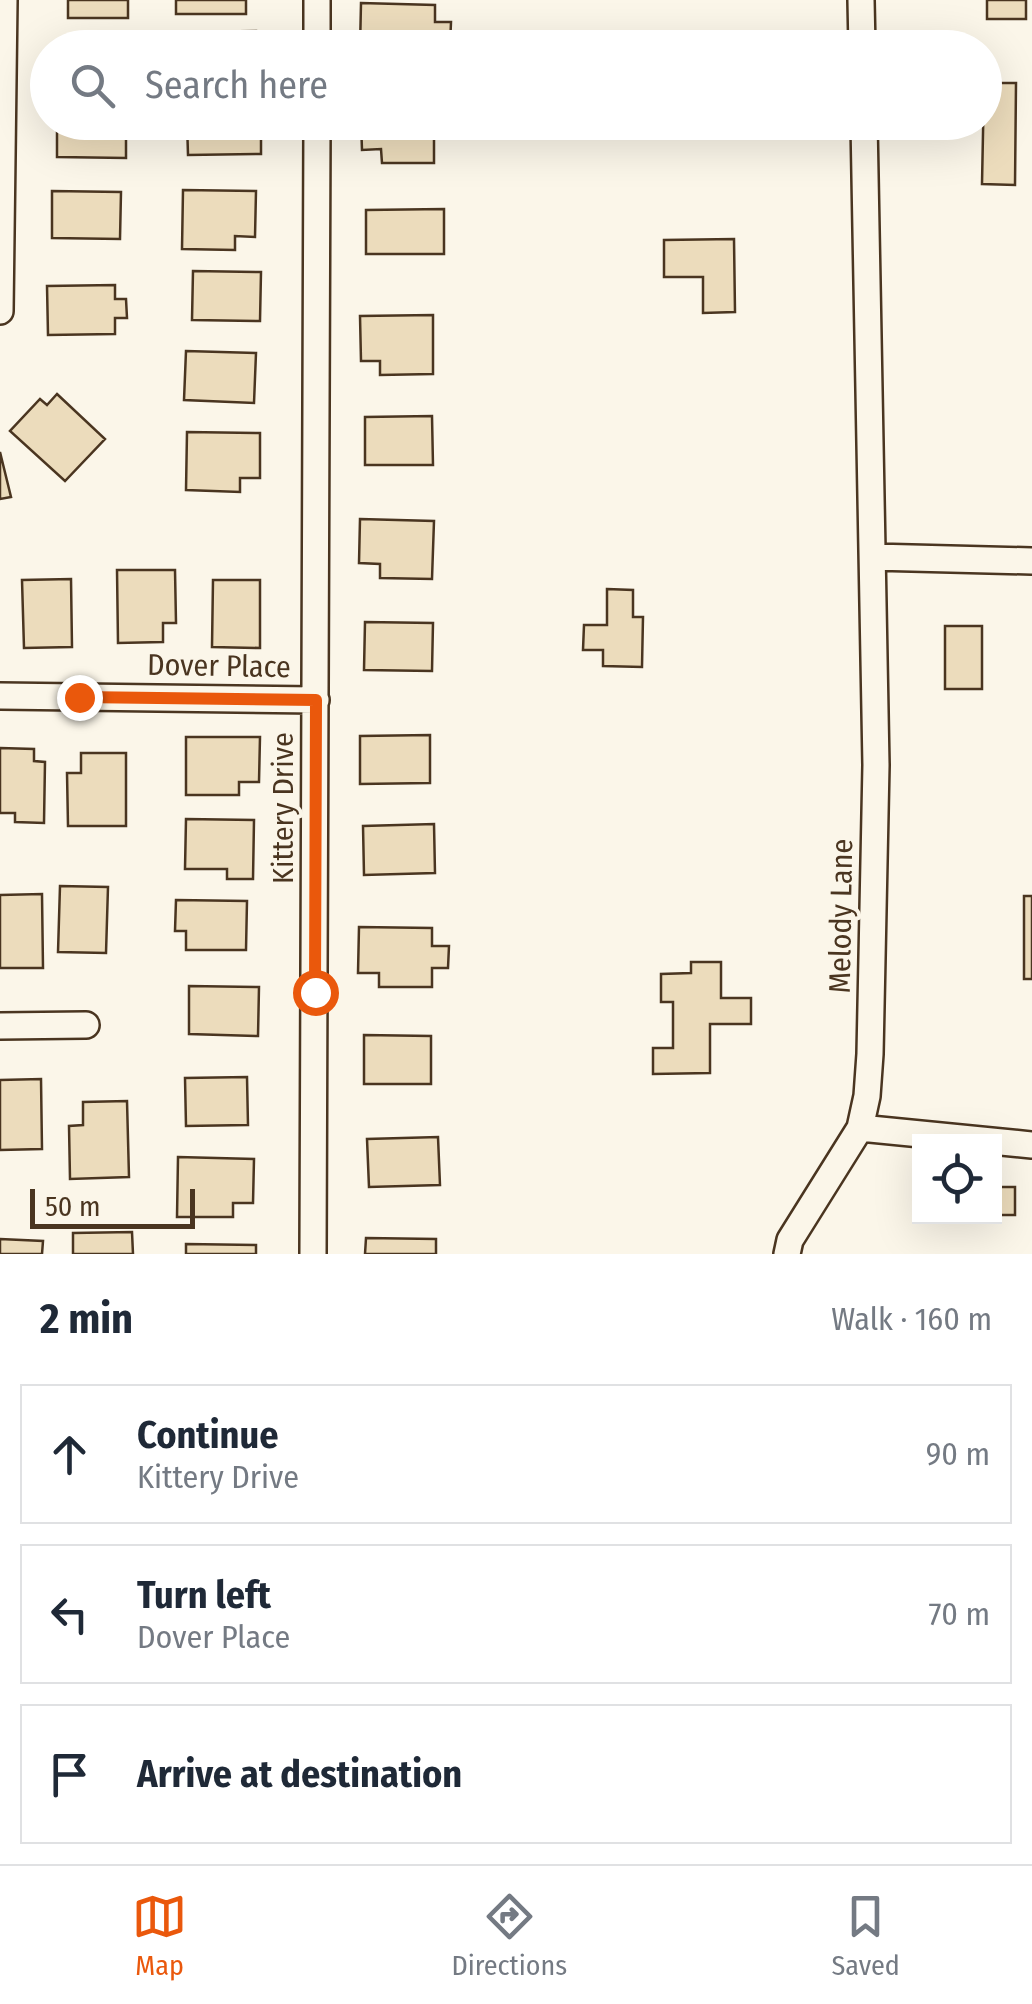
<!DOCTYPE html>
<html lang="en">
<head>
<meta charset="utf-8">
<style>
  :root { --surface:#fff; --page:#f6f6f7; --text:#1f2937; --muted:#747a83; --line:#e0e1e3; --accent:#ea580c }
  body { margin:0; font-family:"Fira Sans Condensed",sans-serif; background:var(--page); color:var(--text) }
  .controls { position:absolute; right:30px; bottom:30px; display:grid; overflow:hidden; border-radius:0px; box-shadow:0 10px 40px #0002 }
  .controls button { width:90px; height:90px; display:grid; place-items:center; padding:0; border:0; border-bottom:2px solid var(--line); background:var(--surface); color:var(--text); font:50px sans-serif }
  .scale { position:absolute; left:30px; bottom:25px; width:165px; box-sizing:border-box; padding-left:10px; border:5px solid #4a3520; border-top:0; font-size:28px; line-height:35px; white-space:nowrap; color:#4a3520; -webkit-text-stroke:8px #fbf6e9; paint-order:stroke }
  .stop { position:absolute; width:30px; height:30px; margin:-22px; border:8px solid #ea580c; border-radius:50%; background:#fff }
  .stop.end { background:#ea580c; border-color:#fff; box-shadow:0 2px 10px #0008 }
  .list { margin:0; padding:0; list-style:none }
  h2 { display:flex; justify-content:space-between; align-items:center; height:130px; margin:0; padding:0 40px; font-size:42px }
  h2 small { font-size:32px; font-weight:400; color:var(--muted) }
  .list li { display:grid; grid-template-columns:65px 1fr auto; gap:30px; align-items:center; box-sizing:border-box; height:140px; margin:0 20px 20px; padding:0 20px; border:2px solid var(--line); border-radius:0px }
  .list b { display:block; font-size:38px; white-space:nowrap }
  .list p { margin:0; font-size:32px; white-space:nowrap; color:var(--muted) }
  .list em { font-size:32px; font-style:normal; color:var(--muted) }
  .icon { flex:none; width:55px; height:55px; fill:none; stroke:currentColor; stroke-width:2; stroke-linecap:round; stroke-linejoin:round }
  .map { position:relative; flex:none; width:1032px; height:1254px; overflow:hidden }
  .search { position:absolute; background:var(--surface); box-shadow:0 10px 40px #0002; left:30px; right:30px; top:30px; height:110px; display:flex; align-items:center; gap:25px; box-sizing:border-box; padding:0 35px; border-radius:55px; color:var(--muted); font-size:38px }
  .sheet { height:610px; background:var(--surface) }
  nav { display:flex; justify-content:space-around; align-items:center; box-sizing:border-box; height:140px; border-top:2px solid var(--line); background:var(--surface); font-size:28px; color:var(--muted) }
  nav a { display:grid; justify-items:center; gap:5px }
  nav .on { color:var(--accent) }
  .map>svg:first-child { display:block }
</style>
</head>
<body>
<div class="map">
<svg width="1032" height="1254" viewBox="0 0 1032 1254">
  <rect width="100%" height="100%" fill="#fbf6e9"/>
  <path fill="#ecdcbc" stroke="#4a3520" stroke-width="2.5" d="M68,0H128V18H68Z
    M176,0H246V14H176Z
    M987,0H1026V19H987Z
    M361,3L435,5V22H451L450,46L360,48Z
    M256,31V48H189V32Z
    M984,83H1016L1015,185L982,184Z
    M57,122H126V158L57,157Z
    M187,122L261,125V154L188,155Z
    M361,122H434V163H382L381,149L362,150Z
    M701,122H737V134L701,135Z
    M183,190L256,191L255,237L235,236V250L182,249Z
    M52,191L121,192L120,239L52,238Z
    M444,209V254H366V210Z
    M734,239L735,312L703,313V277H664V240Z
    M193,271L261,272L260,321L192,320Z
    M115,285V299H126L127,318H115V334L48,335L47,286Z
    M433,315V374L380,375V361H361L360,316Z
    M186,351L256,353L254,403L184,400Z
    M57,394L105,439L65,481L10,431L40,399L47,405Z
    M432,416L433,465H365V417Z
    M187,432L260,433V478H240V492L186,490Z
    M0,452L11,497L0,499Z
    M360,519L434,521L432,579L380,578V564L359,563Z
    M117,570H175L176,623H163V642L118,643Z
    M71,579L72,647L24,648L22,580Z
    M213,580H260V648L212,647Z
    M607,589L633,590V617H643L642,667L603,666V650H583L584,625H607Z
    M365,622L433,623L432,671L364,670Z
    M945,626H982V689H945Z
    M430,735V783L360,784V736Z
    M186,737H260L259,782H239V795H186Z
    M0,748L34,749V761L45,762L44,823L15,822V813H0Z
    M81,753H126V826H68L67,773H81Z
    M186,819L254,820L253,879H227V869H185Z
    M434,824L435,873L364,875L363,826Z
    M60,886L108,887L106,953L58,952Z
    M42,894L43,968H0V895Z
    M1024,896H1032V979H1024Z
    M176,900L247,901L246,950H186V931H175Z
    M359,927L432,928V946H449L448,968H432V987H379V973H358Z
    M691,962H721V998H751V1024H710V1073L653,1074V1048H673V1002H661V974L691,973Z
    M189,986L259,987L258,1036L189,1034Z
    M364,1035L431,1036V1084H364Z
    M247,1077L248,1125L186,1126L185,1078Z
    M41,1079L42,1149L0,1150V1080Z
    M127,1101L129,1177L70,1179L69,1126L83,1125V1102Z
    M438,1137L440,1185L369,1187L367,1139Z
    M178,1157L254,1159L253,1203H233V1217H177Z
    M1000,1187H1015V1215H994V1195H1000Z
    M132,1232L133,1254H73V1233Z
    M366,1238L436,1239V1254H365Z
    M0,1239L43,1241L42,1254H0Z
    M186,1244L256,1245V1254H186Z"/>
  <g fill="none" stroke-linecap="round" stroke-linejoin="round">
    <g stroke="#4a3520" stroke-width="30">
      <path id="minor" d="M861,0L862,48
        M317,48V0
        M0,311L4,0
        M873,557L1032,561
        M0,696L316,700
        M0,1026L86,1025
        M860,1128L1032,1145
        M313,1254L317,122
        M787,1254L790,1240L860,1128L867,1096L870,1054L876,765L864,122"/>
    </g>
    <use href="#minor" stroke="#fbf6e9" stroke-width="25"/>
  </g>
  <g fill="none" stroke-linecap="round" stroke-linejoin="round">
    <path stroke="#ea580c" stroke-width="12" d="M79,697L316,700L315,992"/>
  </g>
  <g text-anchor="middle" stroke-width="8" stroke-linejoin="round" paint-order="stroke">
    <g font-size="30" fill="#4a3520" stroke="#fbf6e9">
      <text transform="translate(219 666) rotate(1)" y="10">Dover Place</text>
      <text transform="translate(283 808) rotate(-90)" y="10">Kittery Drive</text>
      <text transform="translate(841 916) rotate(-89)" y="10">Melody Lane</text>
    </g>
  </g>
</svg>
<div class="controls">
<button><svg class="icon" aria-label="locate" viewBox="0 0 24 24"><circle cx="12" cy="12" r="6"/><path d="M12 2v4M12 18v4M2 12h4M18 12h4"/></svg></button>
</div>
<div class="scale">50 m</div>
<div class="stop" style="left:315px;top:992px"></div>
<div class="stop end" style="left:79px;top:697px"></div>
<div class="search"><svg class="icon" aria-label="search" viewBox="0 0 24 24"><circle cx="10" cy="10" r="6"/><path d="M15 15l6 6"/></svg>Search here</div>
</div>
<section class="sheet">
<h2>2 min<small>Walk · 160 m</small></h2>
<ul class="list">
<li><svg class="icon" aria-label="ahead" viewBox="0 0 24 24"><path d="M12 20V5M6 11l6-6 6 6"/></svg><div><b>Continue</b><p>Kittery Drive</p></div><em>90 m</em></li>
<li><svg class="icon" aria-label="left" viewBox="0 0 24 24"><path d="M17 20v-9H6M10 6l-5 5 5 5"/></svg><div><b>Turn left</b><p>Dover Place</p></div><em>70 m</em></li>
<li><svg class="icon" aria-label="arrive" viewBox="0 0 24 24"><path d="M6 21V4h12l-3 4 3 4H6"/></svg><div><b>Arrive at destination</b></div></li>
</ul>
</section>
<nav>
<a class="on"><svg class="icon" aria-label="map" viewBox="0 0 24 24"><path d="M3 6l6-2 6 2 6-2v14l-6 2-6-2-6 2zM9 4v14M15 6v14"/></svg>Map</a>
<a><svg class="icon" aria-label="directions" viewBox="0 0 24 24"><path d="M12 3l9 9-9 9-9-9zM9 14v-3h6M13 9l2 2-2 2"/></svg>Directions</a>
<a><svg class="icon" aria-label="saved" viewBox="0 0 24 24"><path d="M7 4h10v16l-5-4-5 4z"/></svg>Saved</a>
</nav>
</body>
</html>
